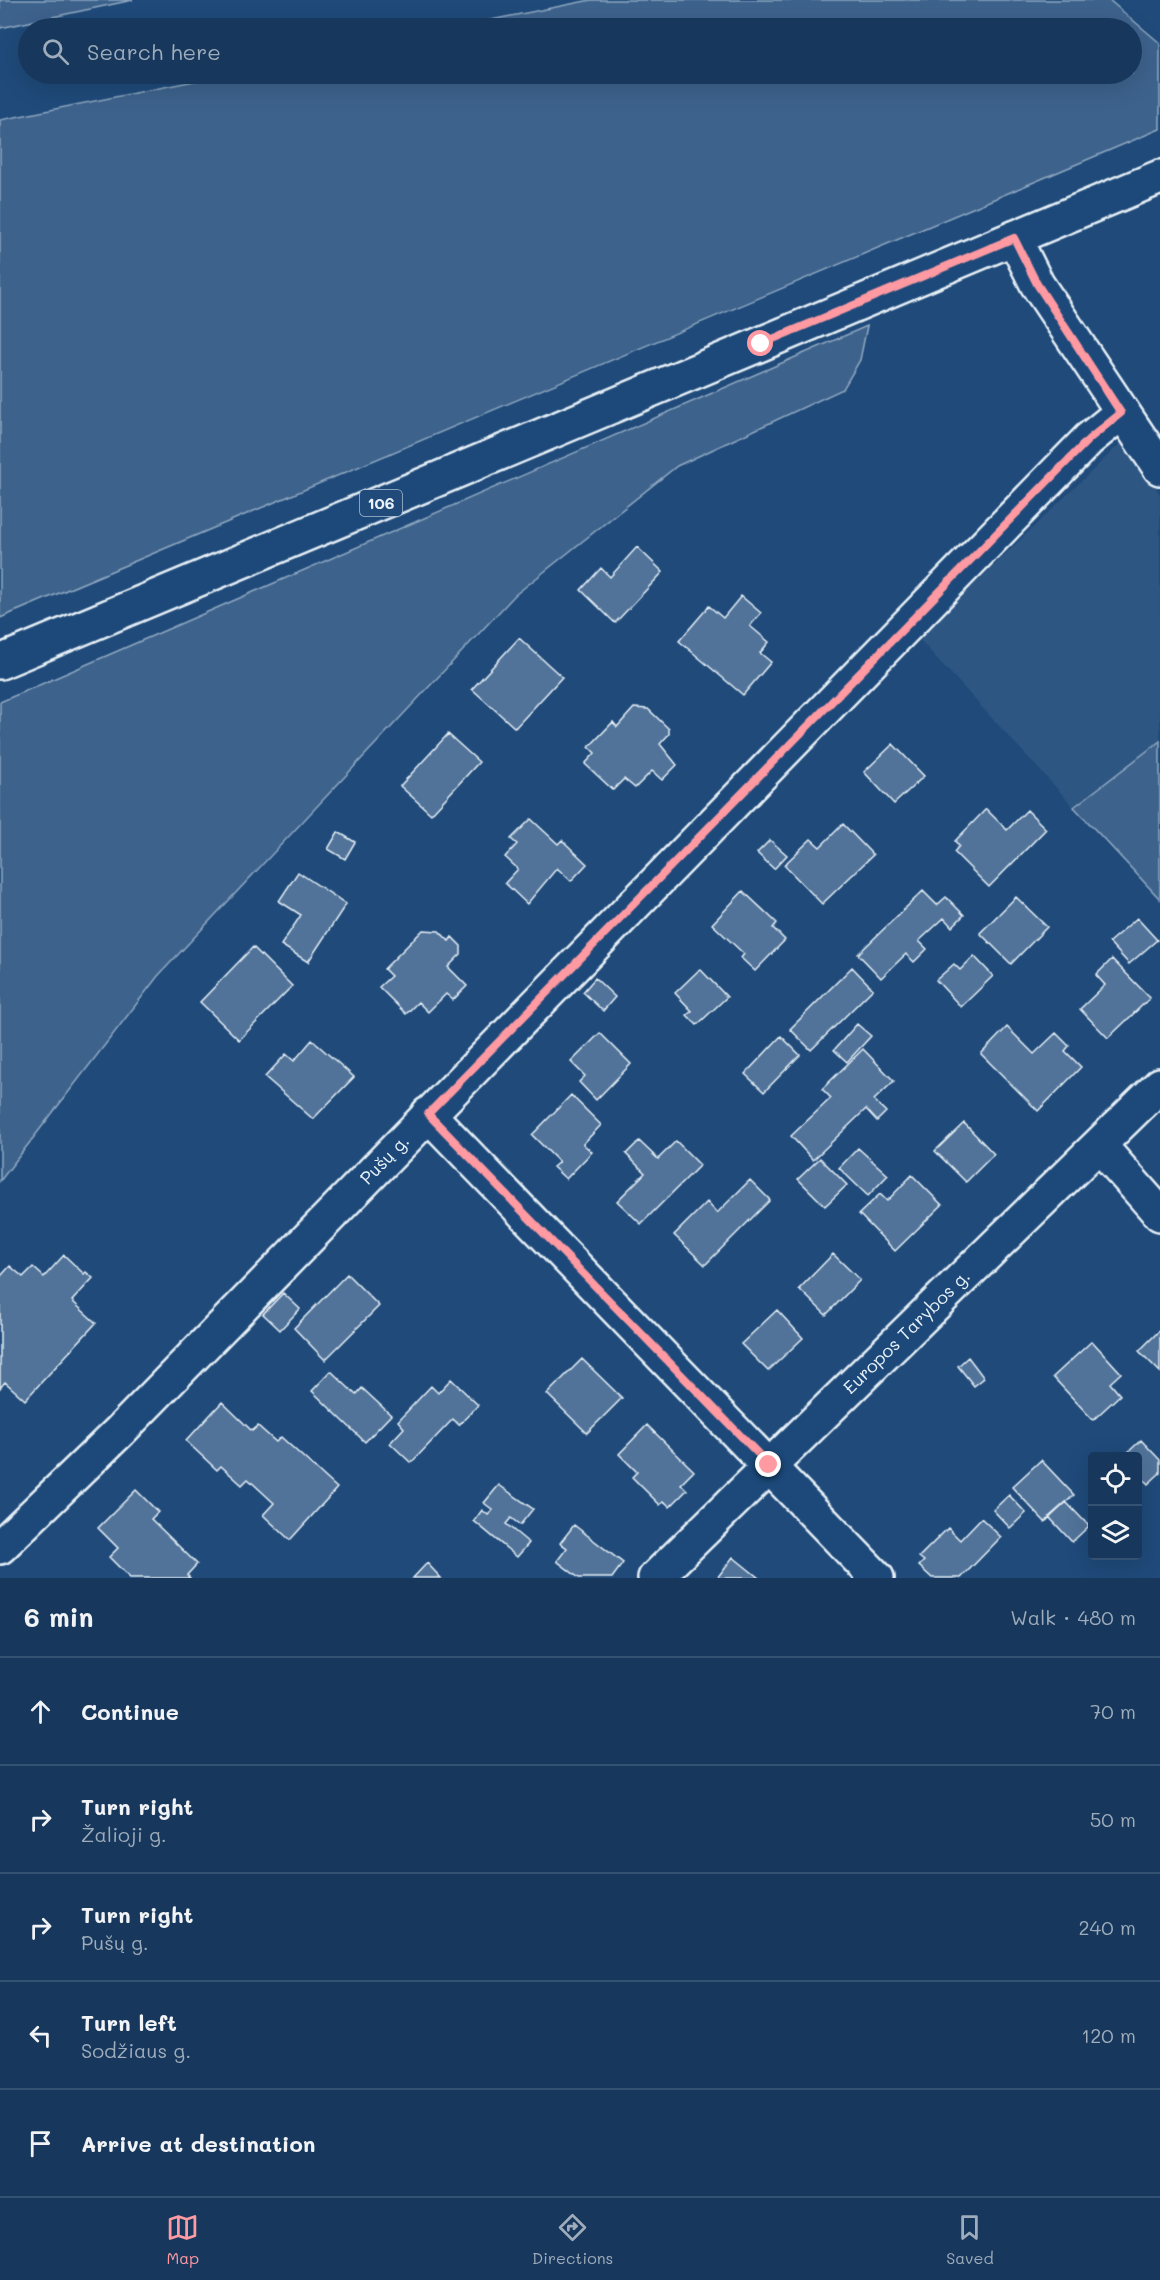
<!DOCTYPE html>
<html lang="en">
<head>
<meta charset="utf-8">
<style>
  :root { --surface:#17385c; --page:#244365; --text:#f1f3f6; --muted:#9eacbb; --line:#365272; --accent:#ff9aa2 }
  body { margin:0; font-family:Mali,sans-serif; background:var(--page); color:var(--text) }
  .controls { position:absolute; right:18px; bottom:18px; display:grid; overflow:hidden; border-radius:6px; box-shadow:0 6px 24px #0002 }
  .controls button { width:54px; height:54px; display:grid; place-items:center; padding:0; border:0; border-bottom:2px solid var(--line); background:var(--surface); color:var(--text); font:30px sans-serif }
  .stop { position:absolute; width:18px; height:18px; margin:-14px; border:4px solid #ff9aa2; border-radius:50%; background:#fff }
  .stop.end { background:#ff9aa2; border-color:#fff; box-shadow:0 2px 6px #0008 }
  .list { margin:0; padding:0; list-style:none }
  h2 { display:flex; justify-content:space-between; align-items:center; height:78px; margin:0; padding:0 24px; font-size:26px }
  h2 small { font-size:20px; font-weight:400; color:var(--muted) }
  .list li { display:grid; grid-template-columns:39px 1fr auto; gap:18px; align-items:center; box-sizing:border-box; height:108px; padding:0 24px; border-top:2px solid var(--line) }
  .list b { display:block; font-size:22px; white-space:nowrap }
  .list p { margin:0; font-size:20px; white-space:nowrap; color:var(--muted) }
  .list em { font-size:20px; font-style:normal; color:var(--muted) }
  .icon { flex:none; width:33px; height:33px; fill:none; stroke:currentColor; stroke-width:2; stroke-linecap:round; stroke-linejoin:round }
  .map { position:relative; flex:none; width:1160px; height:1578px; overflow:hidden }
  .search { position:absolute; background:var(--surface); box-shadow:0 6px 24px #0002; left:18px; right:18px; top:18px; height:66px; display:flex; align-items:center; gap:15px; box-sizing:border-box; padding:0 21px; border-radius:33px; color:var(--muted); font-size:22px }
  .sheet { height:618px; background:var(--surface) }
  nav { display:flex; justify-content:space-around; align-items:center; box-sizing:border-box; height:84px; border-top:2px solid var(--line); background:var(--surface); font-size:16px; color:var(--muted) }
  nav a { display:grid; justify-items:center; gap:3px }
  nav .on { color:var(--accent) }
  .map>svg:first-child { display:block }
</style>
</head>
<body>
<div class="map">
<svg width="1160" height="1578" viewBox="0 0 1160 1578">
  <rect width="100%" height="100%" fill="#1f4a7a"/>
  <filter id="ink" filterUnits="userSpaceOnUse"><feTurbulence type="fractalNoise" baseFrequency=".0167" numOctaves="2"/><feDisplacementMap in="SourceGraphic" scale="12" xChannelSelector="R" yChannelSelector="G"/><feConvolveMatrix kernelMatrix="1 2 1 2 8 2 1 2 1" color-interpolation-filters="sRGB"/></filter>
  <g filter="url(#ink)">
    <path fill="#2e5683" d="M1123,441L1160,494V741L1074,807L918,638Z"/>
    <path fill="#3c628c" stroke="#92aac2" stroke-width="1.5" d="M0,0H133L0,28Z
      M591,0H1109L1160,43V129L0,618V120L229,74H1132V28H451Z
      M867,326L860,360L843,389L677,466L515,595L158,976L0,1181V702Z
      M1160,741V899L1074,807Z"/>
    <path fill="#517399" stroke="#e8f1f8" stroke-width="1.5" d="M637,547L663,572L615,623L581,590L601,568L610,577Z
      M741,596L761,613L750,626L769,642L760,653L771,662L743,695L679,641L709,606L723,618Z
      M519,638L562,677L515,728L472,689Z
      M634,708L648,709L669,729V734L660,744L677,765L662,780L652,771L635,788L624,779L613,790L585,764L595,753L589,747L613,722L617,727Z
      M448,734L479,762L431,814L400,786Z
      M893,744L924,776L894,804L864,772Z
      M986,809L1007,830L1027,810L1046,829L989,887L954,852L959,846L955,841Z
      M531,819L558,844L562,840L587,864L571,881L557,868L527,904L505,883L518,869L505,857L517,844L511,839Z
      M843,824L873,855L822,904L784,865L811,839L820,847Z
      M338,832L355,842L345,859L328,849Z
      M770,840L787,855L774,869L757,853Z
      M298,872L346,904L308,962L281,945L301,915L279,901Z
      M743,891L777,923L773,928L785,940L755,971L741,958L744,954L712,924Z
      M923,891L937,905L946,897L964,915L952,927L944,918L919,941L927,949L914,962L906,954L881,978L858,954Z
      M1016,897L1047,927L1011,964L980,933Z
      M1137,918L1157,940L1129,964L1109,942Z
      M423,930L439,931L449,941L452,937L461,946V954L448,967L467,986L453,1000L446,994L428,1012L418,1002L406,1014L379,987L391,976L384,969Z
      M253,947L292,986L239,1040L200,1002Z
      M974,956L993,976L961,1007L936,980L954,964L960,970Z
      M1112,959L1150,998L1108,1038L1080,1009L1105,985L1096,975Z
      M852,967L873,989L811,1050L790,1029Z
      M700,969L727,997L697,1025L687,1015L692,1011L675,993Z
      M595,978L615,997L603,1011L583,992Z
      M857,1024L871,1036L847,1062L834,1050Z
      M1007,1027L1034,1054L1056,1033L1069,1046L1065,1051L1081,1067L1038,1111L981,1054Z
      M600,1033L631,1064L596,1100L579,1082L585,1076L571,1062Z
      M781,1036L800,1055L764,1092L745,1074Z
      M312,1040L354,1077L313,1119L265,1077L286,1054L294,1061Z
      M863,1049L894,1081L874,1100L886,1112L877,1121L866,1109L813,1160L791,1136L831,1098L822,1089Z
      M571,1095L601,1125L583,1144L592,1152L566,1179L553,1167L559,1162L532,1135Z
      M964,1123L994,1154L966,1182L935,1151Z
      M639,1141L658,1159L676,1141L700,1165L641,1224L617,1201L645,1173L626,1154Z
      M858,1148L888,1175L868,1196L839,1168Z
      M820,1158L847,1185L825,1206L798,1179Z
      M912,1175L942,1205L895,1251L859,1214L880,1194L887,1201Z
      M750,1180L770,1200L705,1265L674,1235L707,1202L717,1213Z
      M833,1254L860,1280L826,1315L799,1289Z
      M64,1255L84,1274L86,1272L93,1278L72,1301L96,1323L25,1400L5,1382L0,1388V1277L10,1266L23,1277L33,1267L44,1277Z
      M347,1274L379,1306L325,1360L294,1328Z
      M283,1293L300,1309L280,1330L263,1314Z
      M777,1310L803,1338L768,1371L741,1344Z
      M1160,1330V1372L1139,1351Z
      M1092,1341L1121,1373L1110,1383L1120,1395L1093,1420L1053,1377Z
      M968,1357L984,1378L974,1386L958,1366Z
      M582,1359L622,1398L587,1433L547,1394Z
      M331,1371L356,1395L362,1388L391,1415L365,1442L312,1391Z
      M451,1379L478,1405L459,1425L453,1419L411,1463L390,1443L404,1428L398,1421L431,1386L438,1393Z
      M222,1402L252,1431L258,1426L276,1442L281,1437L337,1488L290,1540L263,1515L274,1503L248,1479L242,1485L221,1466L217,1470L186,1441Z
      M647,1425L694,1471L681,1484L687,1490L670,1507L664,1501L660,1505L632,1477L637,1472L619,1454Z
      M1141,1440L1160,1460V1473L1148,1484L1138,1474V1456H1124Z
      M1041,1460L1074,1495L1045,1522L1012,1487Z
      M499,1485L533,1509L520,1525L511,1518L506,1524L529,1543L517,1557L474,1521L482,1510L488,1515L493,1510L484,1503Z
      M136,1490L158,1512L151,1519L197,1564L187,1575L190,1578H130L109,1557L118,1548L98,1528Z
      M1009,1495L1026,1513L1010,1528L993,1510Z
      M1066,1502L1089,1526L1072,1542L1049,1517Z
      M981,1518L1001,1537L961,1578H932L919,1566L924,1561L919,1557L948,1528L960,1540Z
      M574,1525L623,1563L612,1578H579L557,1561L567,1548L560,1543Z
      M733,1557L759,1578H717Z
      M427,1563L441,1578H413Z"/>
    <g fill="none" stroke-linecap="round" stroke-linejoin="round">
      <g stroke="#e8f1f8" stroke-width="38">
        <g id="minor">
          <path d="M1014,238L1037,284L1160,468"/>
          <path d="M428,1114L877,1578"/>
          <path d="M1100,1146L1160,1214"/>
          <path id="s1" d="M0,1547L120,1431L1089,439L1121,413"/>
          <path id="s2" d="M655,1578L1160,1085"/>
        </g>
      </g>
      <g stroke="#e8f1f8" stroke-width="38">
        <path id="major" d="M0,662L1160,177"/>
      </g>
      <use href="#minor" stroke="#1f4a7a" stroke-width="33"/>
      <use href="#major" stroke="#1f4a7a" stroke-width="33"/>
    </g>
  </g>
  <g fill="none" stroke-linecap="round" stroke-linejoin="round" filter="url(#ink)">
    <path stroke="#ff9aa2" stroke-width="8" d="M761,344L1014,238L1037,284L1121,413L1089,439L428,1114L769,1465"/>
  </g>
  <g text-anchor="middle" stroke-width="4.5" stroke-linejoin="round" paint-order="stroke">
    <rect fill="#1f4a7a" stroke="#acbfd2" stroke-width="1.5" x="360" y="490" width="42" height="26" rx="4.5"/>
    <g font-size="16" font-weight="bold" fill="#e8f1f8">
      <text x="381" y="509">106</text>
    </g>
    <g font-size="18" fill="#e8f1f8" stroke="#1f4a7a">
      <text dy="6" stroke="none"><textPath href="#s1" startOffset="546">Pušų g.</textPath></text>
      <text dy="6" stroke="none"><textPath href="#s2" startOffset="352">Europos Tarybos g.</textPath></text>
    </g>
  </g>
</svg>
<div class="controls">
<button><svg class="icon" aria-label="locate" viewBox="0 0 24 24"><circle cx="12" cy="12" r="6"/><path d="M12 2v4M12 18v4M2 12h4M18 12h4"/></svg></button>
<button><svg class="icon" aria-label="layers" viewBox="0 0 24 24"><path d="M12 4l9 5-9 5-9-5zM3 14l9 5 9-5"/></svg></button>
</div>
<div class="stop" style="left:761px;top:344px"></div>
<div class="stop end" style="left:769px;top:1465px"></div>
<div class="search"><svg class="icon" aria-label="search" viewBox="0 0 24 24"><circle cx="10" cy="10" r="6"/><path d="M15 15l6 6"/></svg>Search here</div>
</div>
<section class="sheet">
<h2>6 min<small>Walk · 480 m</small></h2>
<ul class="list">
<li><svg class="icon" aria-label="ahead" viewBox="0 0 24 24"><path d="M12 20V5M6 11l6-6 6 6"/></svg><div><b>Continue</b></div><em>70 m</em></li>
<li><svg class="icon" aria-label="right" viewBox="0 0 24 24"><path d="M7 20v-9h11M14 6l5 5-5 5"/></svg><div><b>Turn right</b><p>Žalioji g.</p></div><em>50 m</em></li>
<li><svg class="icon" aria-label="right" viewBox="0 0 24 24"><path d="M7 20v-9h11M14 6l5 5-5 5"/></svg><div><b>Turn right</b><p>Pušų g.</p></div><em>240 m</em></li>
<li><svg class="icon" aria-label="left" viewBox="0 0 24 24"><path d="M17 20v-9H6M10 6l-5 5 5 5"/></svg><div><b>Turn left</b><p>Sodžiaus g.</p></div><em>120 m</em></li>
<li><svg class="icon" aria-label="arrive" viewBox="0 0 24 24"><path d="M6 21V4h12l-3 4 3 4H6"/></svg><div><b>Arrive at destination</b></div></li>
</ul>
</section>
<nav>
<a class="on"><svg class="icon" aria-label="map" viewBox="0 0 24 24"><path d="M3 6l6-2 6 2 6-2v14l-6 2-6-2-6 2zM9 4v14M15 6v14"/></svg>Map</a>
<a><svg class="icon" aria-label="directions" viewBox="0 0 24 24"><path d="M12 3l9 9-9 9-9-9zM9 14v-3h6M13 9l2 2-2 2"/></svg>Directions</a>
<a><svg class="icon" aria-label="saved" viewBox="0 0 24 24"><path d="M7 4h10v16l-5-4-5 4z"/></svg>Saved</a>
</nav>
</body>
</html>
